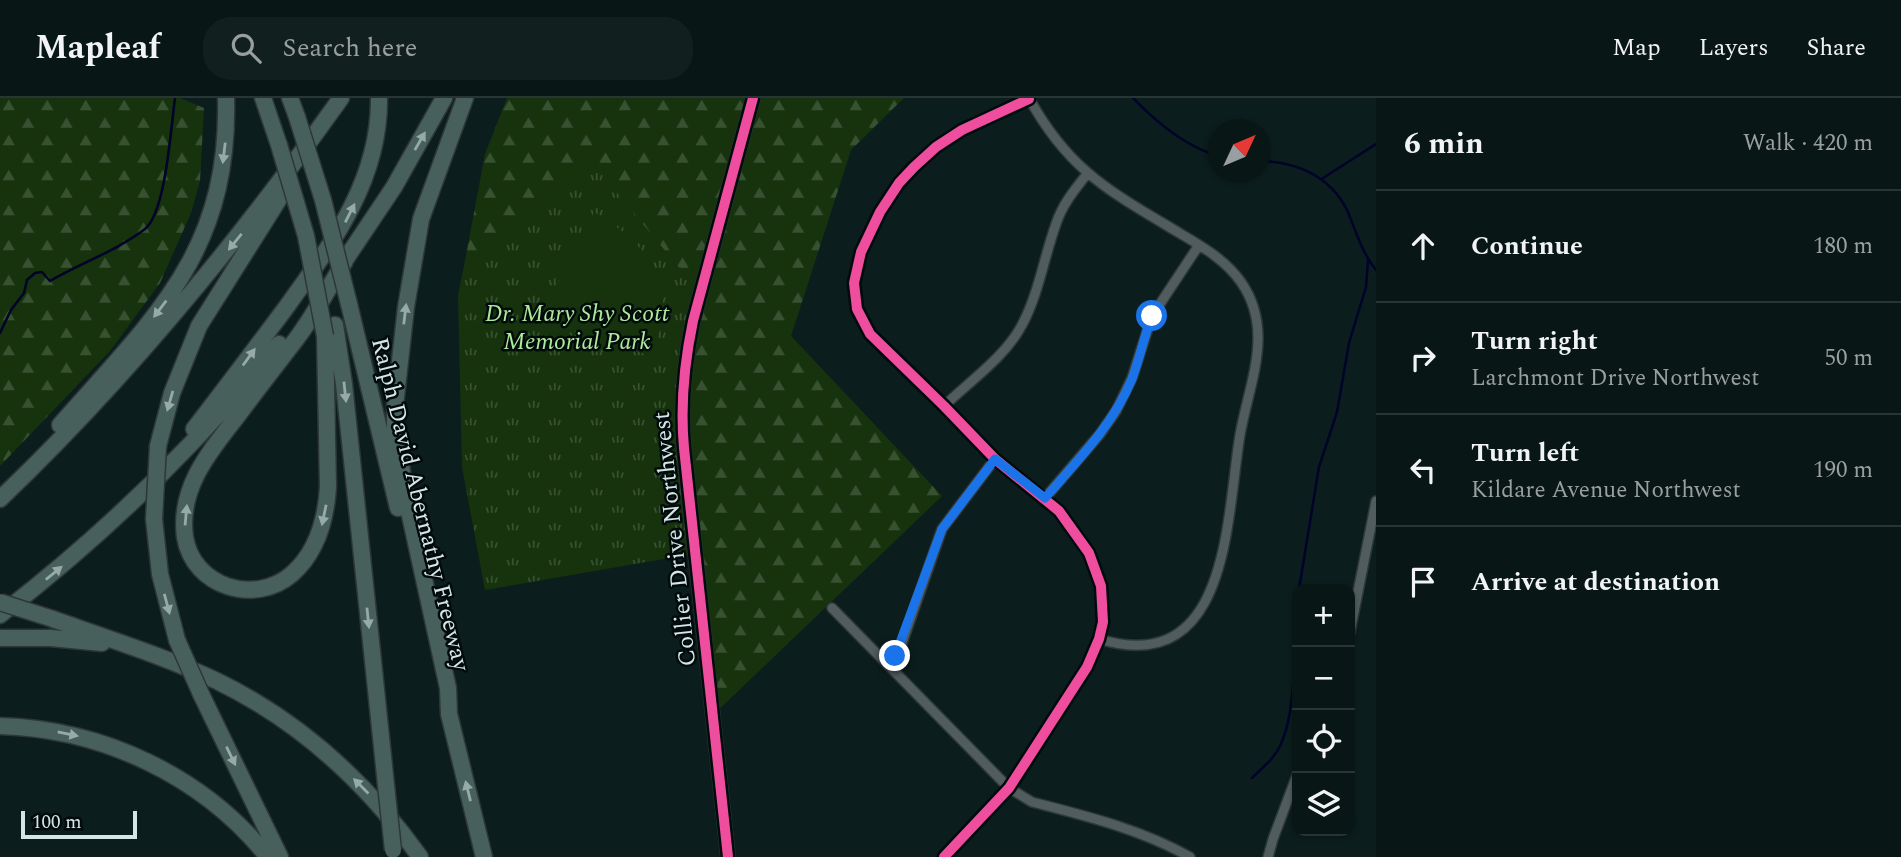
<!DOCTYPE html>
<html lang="en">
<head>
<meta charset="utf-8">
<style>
  :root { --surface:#091616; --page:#121f1f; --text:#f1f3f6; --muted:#999fa1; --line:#293535 }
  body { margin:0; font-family:Spectral,serif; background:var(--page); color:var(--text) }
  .controls { position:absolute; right:21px; bottom:21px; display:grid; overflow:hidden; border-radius:14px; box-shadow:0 2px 5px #0004 }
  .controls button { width:63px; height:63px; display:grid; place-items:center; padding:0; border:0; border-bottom:2px solid var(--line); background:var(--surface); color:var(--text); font:35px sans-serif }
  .compass { position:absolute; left:1208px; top:21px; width:63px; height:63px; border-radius:50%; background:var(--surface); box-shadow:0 2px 5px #0004; rotate:46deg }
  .scale { position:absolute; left:21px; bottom:18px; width:116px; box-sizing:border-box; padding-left:7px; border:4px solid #d5e6e6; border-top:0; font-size:19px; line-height:24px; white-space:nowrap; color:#d5e6e6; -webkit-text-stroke:5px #020b0c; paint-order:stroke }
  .stop { position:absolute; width:21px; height:21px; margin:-16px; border:5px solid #1a73e8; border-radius:50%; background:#fff }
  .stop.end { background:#1a73e8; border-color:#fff; box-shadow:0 2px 7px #0008 }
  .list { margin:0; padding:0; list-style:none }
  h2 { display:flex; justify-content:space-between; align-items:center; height:91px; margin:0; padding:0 28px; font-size:30px }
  h2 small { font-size:23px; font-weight:400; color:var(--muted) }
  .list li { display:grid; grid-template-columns:46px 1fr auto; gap:21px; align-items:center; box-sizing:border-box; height:112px; padding:0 28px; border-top:2px solid var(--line) }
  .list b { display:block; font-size:26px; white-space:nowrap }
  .list p { margin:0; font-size:23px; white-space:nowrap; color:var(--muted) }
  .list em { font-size:23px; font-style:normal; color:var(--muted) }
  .icon { flex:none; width:38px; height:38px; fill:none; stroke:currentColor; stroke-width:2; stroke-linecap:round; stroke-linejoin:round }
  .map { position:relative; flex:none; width:1376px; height:759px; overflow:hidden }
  header { display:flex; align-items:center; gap:42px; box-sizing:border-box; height:98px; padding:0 35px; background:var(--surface); border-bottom:2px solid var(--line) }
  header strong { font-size:33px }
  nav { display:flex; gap:38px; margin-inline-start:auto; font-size:24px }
  .search { width:490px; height:63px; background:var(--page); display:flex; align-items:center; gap:18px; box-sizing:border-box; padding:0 24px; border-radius:28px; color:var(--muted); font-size:26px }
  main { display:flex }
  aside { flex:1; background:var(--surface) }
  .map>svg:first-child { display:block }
</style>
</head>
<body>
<header>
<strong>Mapleaf</strong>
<div class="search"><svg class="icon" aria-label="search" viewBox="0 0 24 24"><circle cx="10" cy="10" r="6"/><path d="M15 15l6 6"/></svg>Search here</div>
<nav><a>Map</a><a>Layers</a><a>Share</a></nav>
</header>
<main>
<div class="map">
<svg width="1376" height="759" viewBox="0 0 1376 759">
  <defs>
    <pattern id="forest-firs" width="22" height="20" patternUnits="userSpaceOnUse" patternTransform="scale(1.75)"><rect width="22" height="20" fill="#16330e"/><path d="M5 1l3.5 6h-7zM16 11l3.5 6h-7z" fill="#375131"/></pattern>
    <pattern id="park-tufts" width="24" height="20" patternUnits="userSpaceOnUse" patternTransform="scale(1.75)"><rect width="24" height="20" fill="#16330e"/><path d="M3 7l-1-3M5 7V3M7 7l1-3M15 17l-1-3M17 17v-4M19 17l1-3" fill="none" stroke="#375131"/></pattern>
  </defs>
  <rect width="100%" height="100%" fill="#0c1d1e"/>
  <path fill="url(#forest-firs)" d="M0,0H180L204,10L200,83L191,115L160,185L110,253L0,368Z
    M507,0H904L851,52L791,238L942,398L711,619L692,456L593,66L464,168L485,56Z"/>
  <path fill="url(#park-tufts)" d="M593,66L702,197L679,323L692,456L485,492L462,369L458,197L464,168Z"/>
  <path fill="#16330e" d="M594,114C652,148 682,193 650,258L554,220L548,205Z"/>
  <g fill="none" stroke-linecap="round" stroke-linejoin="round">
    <path stroke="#010329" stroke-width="2.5" d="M1133,0C1156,24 1187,49 1218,58
      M1260,63C1297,64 1330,78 1347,112C1356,133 1362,155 1376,172
      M1323,80L1376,46
      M0,235L11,212L24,195L27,182L35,175L42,174L50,183C81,165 116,153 145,131C166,114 171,28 175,0
      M1299,491L1319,369L1337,314L1349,245L1366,189L1368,162
      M1252,680C1262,670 1275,660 1281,646C1298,607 1292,552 1297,509"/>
    <g stroke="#2d3738" stroke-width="12">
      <path id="minor" d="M1029,0C1065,66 1103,90 1166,127C1192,143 1223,158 1241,184C1275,233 1249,285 1240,337C1226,420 1230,581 1099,541
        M944,308C970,283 1005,259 1022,227C1039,195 1044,159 1056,126C1062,107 1075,91 1087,76
        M1045,400L1100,336L1116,313L1132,280L1152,218L1199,147
        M832,510L1009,690L1032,704C1086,718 1140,731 1190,759
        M1350,534L1376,403
        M888,567L901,548L942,431L995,361
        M944,759L1009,690L1087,569L1099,541L1103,524L1101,488L1089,455L1059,413L995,361L944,308L870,236L857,211L854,185L861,154L880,114L899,85L914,69L936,49L962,32L1029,1
        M1268,759L1273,741L1297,677"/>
    </g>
    <g stroke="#2d3738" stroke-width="16">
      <path id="secondary" d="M728,759L684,350C680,306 684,266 693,223L753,0"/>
    </g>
    <g stroke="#2d3738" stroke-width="19">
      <path id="motorway" d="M263,0L279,47
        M290,0L297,19
        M465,0L421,121L406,209L395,308V334L409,413L448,590L449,616L484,759
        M339,171L394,89L444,0
        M349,206L398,410
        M335,227L344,286L386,687
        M325,238L328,389C326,421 317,454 292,476C255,508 193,489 185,439C178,389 211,352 239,316C258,290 278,265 297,240C315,216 329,189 345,163
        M60,327C155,219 230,154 226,0
        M194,331C225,291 255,251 285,211C331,147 380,83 379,0
        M158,348L172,295L199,228L284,93
        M0,401C128,279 239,143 341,0
        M154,421L160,476L177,542
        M0,517C105,436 195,349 279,246
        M53,521C108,541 164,558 217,583C299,623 367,685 420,759
        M0,540H51L102,545
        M201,596L280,759
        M0,628C103,631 203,678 268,759"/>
    </g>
    <use href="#minor" stroke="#505c5d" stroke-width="9"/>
    <use href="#secondary" stroke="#475655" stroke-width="12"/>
    <use href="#motorway" stroke="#48605c" stroke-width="16"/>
    <g stroke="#2d3738" stroke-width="19" stroke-linecap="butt">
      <path id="motorway-bridge" d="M297,19L323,102L349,206
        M279,47L306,138L325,238
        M154,421L158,348
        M0,504L53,521
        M177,542L201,596
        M386,687L393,752"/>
    </g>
    <use href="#motorway-bridge" stroke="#48605c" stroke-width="16"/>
    <g stroke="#020b0c" stroke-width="15">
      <path id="cycleway" d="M728,759L684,350C680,306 684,266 693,223L753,0
        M944,759L1009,690L1087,569L1099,541L1103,524L1101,488L1089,455L1059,413L995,361L944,308L870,236L857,211L854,185L861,154L880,114L899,85L914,69L936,49L962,32L1029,1"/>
    </g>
    <use href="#cycleway" stroke="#ef4d9e" stroke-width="10"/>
  </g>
  <defs><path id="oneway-solid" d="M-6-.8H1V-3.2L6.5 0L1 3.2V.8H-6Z" transform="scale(1.75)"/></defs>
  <g fill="#96aaa8">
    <use href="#oneway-solid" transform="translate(420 43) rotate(-60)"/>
    <use href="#oneway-solid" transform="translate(224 55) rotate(97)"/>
    <use href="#oneway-solid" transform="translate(350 115) rotate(-63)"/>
    <use href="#oneway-solid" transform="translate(235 144) rotate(129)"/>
    <use href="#oneway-solid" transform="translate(160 211) rotate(127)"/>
    <use href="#oneway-solid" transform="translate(405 216) rotate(-83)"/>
    <use href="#oneway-solid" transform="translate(249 259) rotate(-54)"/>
    <use href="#oneway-solid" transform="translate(345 294) rotate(84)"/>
    <use href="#oneway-solid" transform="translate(170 303) rotate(106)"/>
    <use href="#oneway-solid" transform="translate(186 417) rotate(-85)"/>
    <use href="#oneway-solid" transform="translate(324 417) rotate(102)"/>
    <use href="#oneway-solid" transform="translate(54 475) rotate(-39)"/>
    <use href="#oneway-solid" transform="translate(167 506) rotate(75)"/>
    <use href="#oneway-solid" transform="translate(368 520) rotate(84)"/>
    <use href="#oneway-solid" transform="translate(68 636) rotate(12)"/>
    <use href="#oneway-solid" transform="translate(231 658) rotate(64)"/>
    <use href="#oneway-solid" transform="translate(361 688) rotate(-135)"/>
    <use href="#oneway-solid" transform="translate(468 693) rotate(-104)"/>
  </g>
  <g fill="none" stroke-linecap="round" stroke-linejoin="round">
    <path stroke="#1a73e8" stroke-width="9" d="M895,558L942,431L995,361L1045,400C1077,363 1113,327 1132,281C1140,260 1144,238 1152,218"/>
  </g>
  <g text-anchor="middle" stroke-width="5" stroke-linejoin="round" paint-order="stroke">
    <g font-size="24" font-style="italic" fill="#adea9a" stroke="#020b0c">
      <text x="577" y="223">Dr. Mary Shy Scott<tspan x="577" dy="28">Memorial Park</tspan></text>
    </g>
    <g font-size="24" fill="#d5e6e6" stroke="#020b0c">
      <text transform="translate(421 406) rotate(76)" y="8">Ralph David Abernathy Freeway</text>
      <text transform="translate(674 441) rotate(-96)" y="8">Collier Drive Northwest</text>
    </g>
  </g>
</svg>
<div class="controls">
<button>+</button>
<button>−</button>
<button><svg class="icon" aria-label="locate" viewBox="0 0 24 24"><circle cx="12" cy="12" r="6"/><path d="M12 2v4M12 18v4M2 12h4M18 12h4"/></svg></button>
<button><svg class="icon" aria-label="layers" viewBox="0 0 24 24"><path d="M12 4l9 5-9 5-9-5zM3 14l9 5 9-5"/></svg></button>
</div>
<svg class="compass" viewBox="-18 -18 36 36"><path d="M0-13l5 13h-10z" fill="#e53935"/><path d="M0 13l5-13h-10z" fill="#999fa1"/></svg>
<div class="scale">100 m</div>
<div class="stop" style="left:1152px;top:218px"></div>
<div class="stop end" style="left:895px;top:558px"></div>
</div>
<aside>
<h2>6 min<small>Walk · 420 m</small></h2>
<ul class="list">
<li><svg class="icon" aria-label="ahead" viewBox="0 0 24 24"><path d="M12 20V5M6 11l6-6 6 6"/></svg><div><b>Continue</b></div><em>180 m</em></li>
<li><svg class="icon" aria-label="right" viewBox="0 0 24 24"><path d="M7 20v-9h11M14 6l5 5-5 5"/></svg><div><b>Turn right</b><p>Larchmont Drive Northwest</p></div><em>50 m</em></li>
<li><svg class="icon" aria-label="left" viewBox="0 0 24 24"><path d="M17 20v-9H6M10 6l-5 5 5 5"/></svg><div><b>Turn left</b><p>Kildare Avenue Northwest</p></div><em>190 m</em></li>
<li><svg class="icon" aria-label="arrive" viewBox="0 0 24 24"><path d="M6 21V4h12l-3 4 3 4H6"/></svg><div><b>Arrive at destination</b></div></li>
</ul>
</aside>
</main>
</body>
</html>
